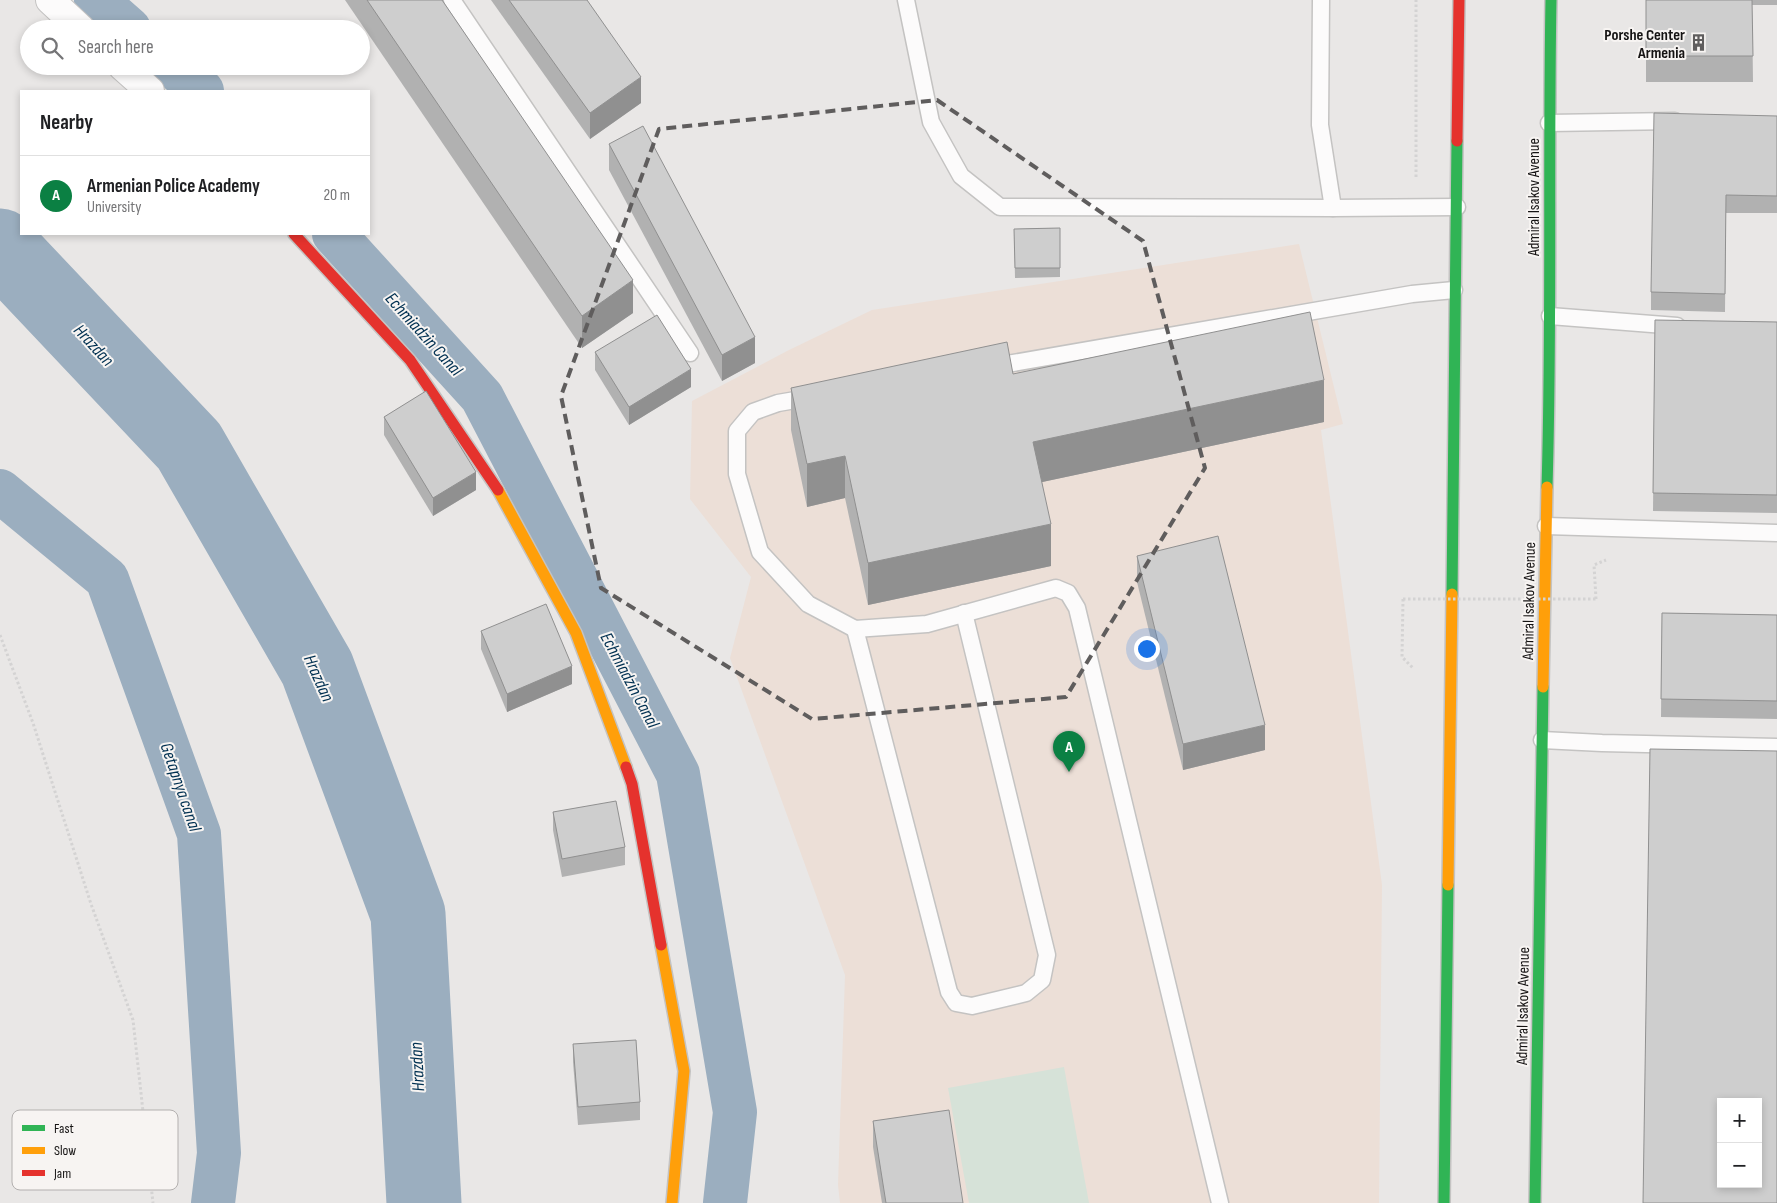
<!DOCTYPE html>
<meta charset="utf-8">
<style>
:root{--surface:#fff;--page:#f6f6f6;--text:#202124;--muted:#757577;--line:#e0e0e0;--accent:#0b8043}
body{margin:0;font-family:"Sofia Sans Condensed",sans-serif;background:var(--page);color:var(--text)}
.controls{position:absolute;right:15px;bottom:15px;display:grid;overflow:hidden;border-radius:0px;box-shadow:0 2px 8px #0003}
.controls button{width:45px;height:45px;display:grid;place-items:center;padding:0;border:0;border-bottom:1px solid var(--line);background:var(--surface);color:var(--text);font:25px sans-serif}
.you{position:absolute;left:1146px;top:648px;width:18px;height:18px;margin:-12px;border:4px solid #fff;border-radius:50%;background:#1a73e8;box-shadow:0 0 0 8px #1a73e833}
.badge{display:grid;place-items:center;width:32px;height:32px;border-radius:50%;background:var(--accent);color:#fff;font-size:16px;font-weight:700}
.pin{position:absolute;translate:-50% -41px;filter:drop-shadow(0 1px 2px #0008)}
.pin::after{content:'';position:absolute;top:26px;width:18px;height:15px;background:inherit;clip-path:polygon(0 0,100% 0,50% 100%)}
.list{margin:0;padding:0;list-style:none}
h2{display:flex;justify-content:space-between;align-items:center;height:65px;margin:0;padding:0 20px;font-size:21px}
h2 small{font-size:16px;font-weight:400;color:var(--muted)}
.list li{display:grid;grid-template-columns:32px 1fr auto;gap:15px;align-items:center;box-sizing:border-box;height:80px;padding:0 20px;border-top:1px solid var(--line)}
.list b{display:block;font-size:19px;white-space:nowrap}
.list p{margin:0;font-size:16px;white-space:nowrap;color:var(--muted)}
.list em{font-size:16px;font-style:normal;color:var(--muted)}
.icon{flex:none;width:28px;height:28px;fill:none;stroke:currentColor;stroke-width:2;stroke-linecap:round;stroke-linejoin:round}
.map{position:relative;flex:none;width:1777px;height:1203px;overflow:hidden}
.search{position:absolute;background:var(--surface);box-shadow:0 2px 8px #0003;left:20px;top:20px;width:350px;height:55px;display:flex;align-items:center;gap:12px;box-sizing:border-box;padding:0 18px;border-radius:28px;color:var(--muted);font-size:19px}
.panel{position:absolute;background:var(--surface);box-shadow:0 2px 8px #0003;left:20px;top:90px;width:350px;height:145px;border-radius:0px}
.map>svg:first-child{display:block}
.education{fill:#ecdfd7}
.green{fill:#d6e2d8}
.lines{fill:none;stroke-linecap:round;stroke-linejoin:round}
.canal{stroke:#9baebf;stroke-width:44}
.river{stroke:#9baebf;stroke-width:75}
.lane-casing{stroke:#c4c3c2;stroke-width:19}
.street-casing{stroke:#c4c3c2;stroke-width:30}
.fast-casing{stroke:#c4c3c2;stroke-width:14}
.slow-casing{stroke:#c4c3c2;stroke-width:14}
.jam-casing{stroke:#c4c3c2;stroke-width:14}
.path{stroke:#d4d3d3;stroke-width:3;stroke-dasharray:2.5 2.5;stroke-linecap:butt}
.lane{stroke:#fcfbfb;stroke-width:16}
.street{stroke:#fcfbfb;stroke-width:28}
.fast{stroke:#30b455;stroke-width:11}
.slow{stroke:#ff9f0a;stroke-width:11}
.jam{stroke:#e5322d;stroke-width:11}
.path-bridge{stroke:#d4d3d3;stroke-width:3;stroke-dasharray:2.5 2.5;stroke-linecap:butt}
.wall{fill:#b1b1b1}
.shaded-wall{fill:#909090}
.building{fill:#cecece;stroke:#909090;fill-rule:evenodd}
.marked{fill:none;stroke:#5f5d5d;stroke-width:4;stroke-dasharray:10 6;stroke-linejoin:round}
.labels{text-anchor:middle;stroke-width:4;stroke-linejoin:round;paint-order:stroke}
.poi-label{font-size:16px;font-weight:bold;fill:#151313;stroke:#f7f4f2;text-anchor:end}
.street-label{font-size:16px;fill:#151313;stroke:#f7f4f2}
.water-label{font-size:18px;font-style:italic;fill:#003051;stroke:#f7f4f2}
.key{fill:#f7f4f2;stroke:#b3b0af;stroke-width:1}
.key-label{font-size:14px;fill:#151313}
</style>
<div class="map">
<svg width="1777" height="1203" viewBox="0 0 1777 1203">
<rect width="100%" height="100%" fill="#e9e7e6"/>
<!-- education -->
<path class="education" d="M 1299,244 L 1343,424 L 1321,430 L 1382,885 L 1379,1203 L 840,1203 L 838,1185 L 845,975 L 730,658 L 751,577 L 690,499 L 692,401 L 789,350 L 872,310 Z"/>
<!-- green -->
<path class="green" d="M 1064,1067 L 1089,1203 L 969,1203 L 948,1088 Z"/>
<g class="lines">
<!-- canal -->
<g class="canal">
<path d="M 96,0 L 129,29"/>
<path d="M 173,66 L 202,91"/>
<path d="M 334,234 L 482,397 L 678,774 L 735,1112 L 725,1203"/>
<path d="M 0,491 L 107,579 L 199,834 L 219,1153 L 213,1203"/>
</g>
<!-- river -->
<path class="river" d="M 0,246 L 189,446 L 317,668 L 408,914 L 424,1203"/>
<defs>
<g id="lane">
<path d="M 452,0 L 690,353"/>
<path d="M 906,0 L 931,122 L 961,176 L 1000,207 L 1333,208"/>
<path d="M 1321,0 L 1320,125 L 1333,208 L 1457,207"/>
<path d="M 1549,123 L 1675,121"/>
<path d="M 1550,316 L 1677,326"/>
<path d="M 990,367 L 1412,294 L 1454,290"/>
<path d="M 813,397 L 778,403 L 753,412 L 737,431 L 737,474 L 760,552 L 808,604 L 855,629 L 927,624 L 1056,588 L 1068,593 L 1077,608 L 1220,1203"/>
<path d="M 1546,526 L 1777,533"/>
<path d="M 855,629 L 949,992 L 956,1003 L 972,1006 L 1026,993 L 1042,980 L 1047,955 L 964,613"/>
<path d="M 1542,740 L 1602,743 L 1777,747"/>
</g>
<g id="street">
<path d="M 50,0 L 81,29"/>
<path d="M 122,66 L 150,91"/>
</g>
<g id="fast">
<path d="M 1547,487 C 1552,324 1548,162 1551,0"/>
<path d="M 1452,594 L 1457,141"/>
<path d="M 1444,1203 L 1448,885"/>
<path d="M 1535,1203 L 1543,687"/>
</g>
<g id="slow">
<path d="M 498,490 L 576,633 L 626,767"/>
<path d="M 1543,687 L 1547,487"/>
<path d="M 1448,885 L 1452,594"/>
<path d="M 661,945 L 684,1071 L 672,1203"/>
</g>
<g id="jam">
<path d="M 1457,141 L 1459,0"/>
<path d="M 294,234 L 410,360 L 498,490"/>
<path d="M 626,767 L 632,784 L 661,945"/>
</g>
</defs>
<!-- lane casing -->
<use href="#lane" class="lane-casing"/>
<!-- street casing -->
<use href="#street" class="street-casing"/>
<!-- fast casing -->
<use href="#fast" class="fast-casing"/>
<!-- slow casing -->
<use href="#slow" class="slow-casing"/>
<!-- jam casing -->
<use href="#jam" class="jam-casing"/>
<!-- path -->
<g class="path">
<path d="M 1416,177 L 1416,0"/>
<path d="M 1403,599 L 1402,657 L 1413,668"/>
<path d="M 1596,599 L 1594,565 L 1606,560"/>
<path d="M 0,635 L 33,723 L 91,904 L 133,1020 L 153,1203"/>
</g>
<!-- lane -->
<use href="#lane" class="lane"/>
<!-- street -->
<use href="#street" class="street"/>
<!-- fast -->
<use href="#fast" class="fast"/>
<!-- slow -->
<use href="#slow" class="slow"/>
<!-- jam -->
<use href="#jam" class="jam"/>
<!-- path-bridge -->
<path class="path-bridge" d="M 1403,599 L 1596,599"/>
</g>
<!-- wall -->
<g class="wall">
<path d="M 345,0 L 442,0 L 633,313 L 582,348 Z"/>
<path d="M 491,0 L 587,0 L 641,103 L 590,139 Z"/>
<path d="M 1646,0 L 1777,0 L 1777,5 L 1752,5 L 1753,82 L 1646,82 Z"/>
<path d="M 1777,116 L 1777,213 L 1726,213 L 1725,312 L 1651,310 L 1651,292 Z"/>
<path d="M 609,144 L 755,363 L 722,381 L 609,170 Z"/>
<path d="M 1060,228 L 1060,277 L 1015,278 L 1014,229 Z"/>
<path d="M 1655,320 L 1777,322 L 1777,513 L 1653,511 Z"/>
<path d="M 595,352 L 691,387 L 629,425 L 595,370 Z"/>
<path d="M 1013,374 L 1324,422 L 1042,482 L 1051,566 L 868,605 L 845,498 L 807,507 L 791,430 L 791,388 Z"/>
<path d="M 384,417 L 476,490 L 433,516 L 384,435 Z"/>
<path d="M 1137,556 L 1265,750 L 1183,770 L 1137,582 Z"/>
<path d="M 1662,613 L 1777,615 L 1777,719 L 1661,717 Z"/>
<path d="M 481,631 L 572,684 L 507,712 L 481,649 Z"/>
<path d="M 553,812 L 625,847 L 625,865 L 562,877 L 553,830 Z"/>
<path d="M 573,1044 L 640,1102 L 640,1120 L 578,1125 L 573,1062 Z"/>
<path d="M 873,1121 L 963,1203 L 882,1203 L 873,1147 Z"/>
</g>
<!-- shaded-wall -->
<g class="shaded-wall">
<path d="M 641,77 L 641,103 L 590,139 L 590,113 Z"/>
<path d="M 633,280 L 633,313 L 582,348 L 582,316 Z"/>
<path d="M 755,337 L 755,363 L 722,381 L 722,355 Z"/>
<path d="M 691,369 L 691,387 L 629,425 L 629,407 Z"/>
<path d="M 1324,380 L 1324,422 L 1033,484 L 1033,442 Z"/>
<path d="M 845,456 L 845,498 L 807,507 L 807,464 Z"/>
<path d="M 476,472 L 476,490 L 433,516 L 433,498 Z"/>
<path d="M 1051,524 L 1051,566 L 868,605 L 868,563 Z"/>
<path d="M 572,666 L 572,684 L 507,712 L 507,694 Z"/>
<path d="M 1265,725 L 1265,750 L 1183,770 L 1183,744 Z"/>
</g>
<!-- building -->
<g class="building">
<path d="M 367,0 L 442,0 L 633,280 L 582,316 Z"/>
<path d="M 509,0 L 587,0 L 641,77 L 590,113 Z"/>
<path d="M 1646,0 L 1752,0 L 1753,56 L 1646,56 Z"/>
<path d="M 1654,113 L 1777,116 L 1777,196 L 1726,195 L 1725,294 L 1651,292 Z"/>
<path d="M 643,126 L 755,337 L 722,355 L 609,144 Z"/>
<path d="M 1060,228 L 1060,268 L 1015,268 L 1014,229 Z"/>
<path d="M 1310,312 L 1324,380 L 1033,442 L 1051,524 L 868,563 L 845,456 L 807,464 L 791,388 L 1007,342 L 1013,374 Z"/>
<path d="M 657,315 L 691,369 L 629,407 L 595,352 Z"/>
<path d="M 1655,320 L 1777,322 L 1777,495 L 1653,493 Z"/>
<path d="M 426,391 L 476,472 L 433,498 L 384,417 Z"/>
<path d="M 1218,536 L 1265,725 L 1183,744 L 1137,556 Z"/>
<path d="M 546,604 L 572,666 L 507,694 L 481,631 Z"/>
<path d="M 1662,613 L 1777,615 L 1777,701 L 1661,699 Z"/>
<path d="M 1650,749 L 1777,751 L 1777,1203 L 1643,1203 ZM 1721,1102 L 1758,1102 L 1758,1184 L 1721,1184 Z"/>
<path d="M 616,801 L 625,847 L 562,859 L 553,812 Z"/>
<path d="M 636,1040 L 640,1102 L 578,1107 L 573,1044 Z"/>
<path d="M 949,1110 L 963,1203 L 886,1203 L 873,1121 Z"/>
</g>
<!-- marked area -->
<path class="marked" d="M 937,100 L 1143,241 L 1205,468 L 1066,697 L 812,719 L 601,588 L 561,396 L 659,129 Z"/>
<!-- icons -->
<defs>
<symbol id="building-bare" viewBox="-9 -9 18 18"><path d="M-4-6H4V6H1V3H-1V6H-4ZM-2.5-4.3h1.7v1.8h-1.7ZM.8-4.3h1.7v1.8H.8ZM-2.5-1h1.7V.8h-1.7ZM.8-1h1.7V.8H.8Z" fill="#5f5d5d" stroke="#f7f4f2" stroke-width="2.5" paint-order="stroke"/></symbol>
</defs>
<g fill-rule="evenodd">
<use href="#building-bare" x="1686" y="30" width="25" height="25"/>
</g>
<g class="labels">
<!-- poi labels -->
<g class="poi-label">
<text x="1685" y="40">Porshe Center<tspan x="1685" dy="18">Armenia</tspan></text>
</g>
<!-- street labels -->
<g class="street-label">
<text transform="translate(1533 197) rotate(-90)" y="6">Admiral Isakov Avenue</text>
<text transform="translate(1528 601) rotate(-89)" y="6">Admiral Isakov Avenue</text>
<text transform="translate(1522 1006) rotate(-89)" y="6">Admiral Isakov Avenue</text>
</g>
<!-- water labels -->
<g class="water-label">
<text transform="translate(424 334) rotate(48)" y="6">Echmiadzin Canal</text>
<text transform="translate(94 345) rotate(47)" y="6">Hrazdan</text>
<text transform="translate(319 678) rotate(66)" y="6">Hrazdan</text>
<text transform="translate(630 680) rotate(62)" y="6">Echmiadzin Canal</text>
<text transform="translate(181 787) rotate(71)" y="6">Getapnya canal</text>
<text transform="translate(417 1067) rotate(-93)" y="6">Hrazdan</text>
</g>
</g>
<!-- legend -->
<rect x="12" y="1110" width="166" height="80" rx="8" class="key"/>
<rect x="22" y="1125" width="23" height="6" fill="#30b455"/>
<rect x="22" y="1147" width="23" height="7" fill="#ff9f0a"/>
<rect x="22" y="1170" width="23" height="6" fill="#e5322d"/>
<g class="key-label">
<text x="54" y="1133">Fast</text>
<text x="54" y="1155">Slow</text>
<text x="54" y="1178">Jam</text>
</g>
</svg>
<div class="controls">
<button>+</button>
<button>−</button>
</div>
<div class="you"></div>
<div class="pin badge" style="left:1069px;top:772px">A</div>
<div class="search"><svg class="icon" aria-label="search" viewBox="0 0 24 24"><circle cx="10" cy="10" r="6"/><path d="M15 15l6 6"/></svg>Search here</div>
<section class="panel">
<h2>Nearby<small></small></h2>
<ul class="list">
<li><span class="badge">A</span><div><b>Armenian Police Academy</b><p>University</p></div><em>20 m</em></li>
</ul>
</section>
</div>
